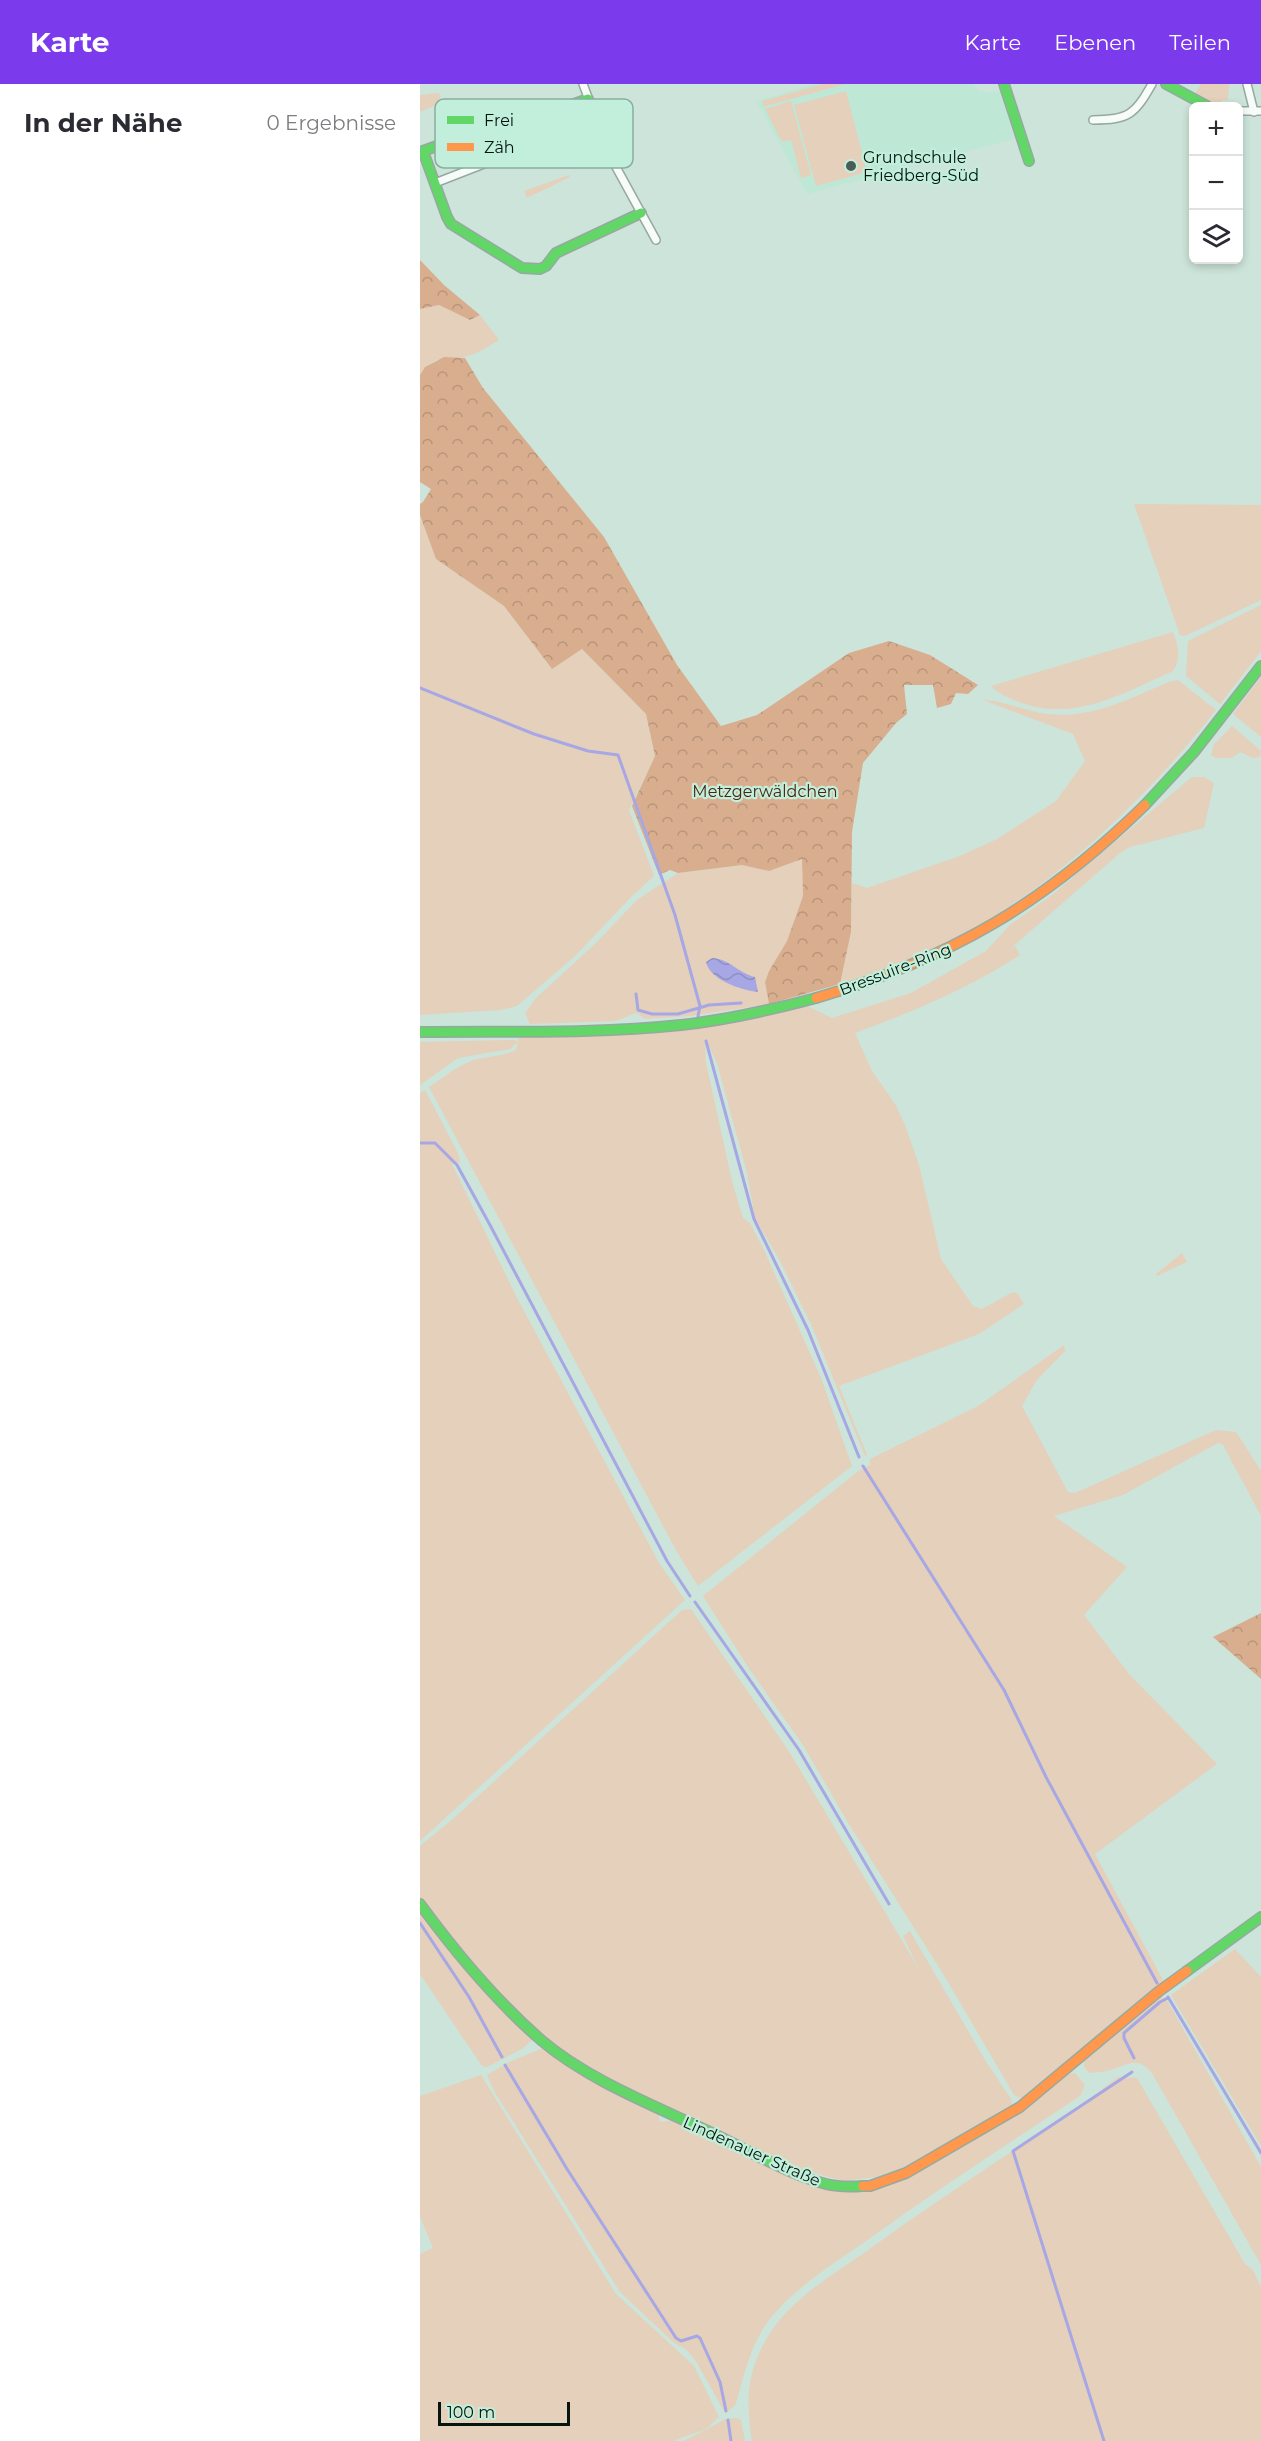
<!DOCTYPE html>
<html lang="de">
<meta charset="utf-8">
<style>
:root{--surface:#fff;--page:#f7f7f7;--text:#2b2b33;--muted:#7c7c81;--line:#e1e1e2;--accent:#7c3aed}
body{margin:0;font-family:Montserrat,sans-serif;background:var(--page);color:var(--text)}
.controls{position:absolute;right:18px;top:18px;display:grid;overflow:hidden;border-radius:9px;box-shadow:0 3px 9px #0003}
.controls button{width:54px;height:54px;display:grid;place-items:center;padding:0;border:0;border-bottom:2px solid var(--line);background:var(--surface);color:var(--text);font:30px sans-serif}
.scale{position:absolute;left:18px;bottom:15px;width:132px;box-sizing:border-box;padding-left:6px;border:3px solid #04150e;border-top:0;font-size:16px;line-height:21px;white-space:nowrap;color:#04150e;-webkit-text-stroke:4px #c2efdb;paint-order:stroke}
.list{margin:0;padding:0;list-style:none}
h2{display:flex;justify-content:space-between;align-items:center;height:78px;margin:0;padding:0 24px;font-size:26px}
h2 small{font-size:20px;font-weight:400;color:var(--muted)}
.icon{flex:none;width:33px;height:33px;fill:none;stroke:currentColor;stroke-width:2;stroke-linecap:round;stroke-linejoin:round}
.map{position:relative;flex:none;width:841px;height:2357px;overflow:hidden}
header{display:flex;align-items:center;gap:36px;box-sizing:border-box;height:84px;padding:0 30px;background:var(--accent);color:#fff}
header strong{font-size:28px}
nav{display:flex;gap:33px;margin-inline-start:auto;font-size:21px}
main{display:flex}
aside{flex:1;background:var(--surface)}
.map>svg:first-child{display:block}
.built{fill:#bfe7d6}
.green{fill:#e5d0bb}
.forest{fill:url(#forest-crowns)}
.water{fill:url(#water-waves)}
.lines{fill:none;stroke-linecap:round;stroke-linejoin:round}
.stream{stroke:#a6a7e4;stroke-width:3}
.street-casing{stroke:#96a9a1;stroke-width:10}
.fast-casing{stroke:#96a9a1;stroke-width:12}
.slow-casing{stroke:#96a9a1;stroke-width:12}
.street{stroke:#f7fbf9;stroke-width:7}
.fast{stroke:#63d668;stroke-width:9}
.slow{stroke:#ff974d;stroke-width:9}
.poi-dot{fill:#4a5d55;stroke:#c2efdb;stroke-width:2}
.labels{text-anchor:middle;stroke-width:4.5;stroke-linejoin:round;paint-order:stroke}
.poi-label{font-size:16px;fill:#04150e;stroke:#c2efdb;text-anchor:start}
.park-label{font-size:16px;fill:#4a2410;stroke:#c2efdb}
.street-label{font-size:16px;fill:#04150e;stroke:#c2efdb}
.key{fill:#c2efdb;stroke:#89ae9e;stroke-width:1.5}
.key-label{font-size:16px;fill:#04150e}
</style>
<header>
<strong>Karte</strong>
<nav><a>Karte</a><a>Ebenen</a><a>Teilen</a></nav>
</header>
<main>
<aside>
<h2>In der Nähe<small>0 Ergebnisse</small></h2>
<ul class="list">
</ul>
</aside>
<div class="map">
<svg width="841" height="2357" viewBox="0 0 841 2357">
<defs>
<pattern id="forest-crowns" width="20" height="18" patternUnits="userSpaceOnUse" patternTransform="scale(1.5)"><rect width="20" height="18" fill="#d8ae8f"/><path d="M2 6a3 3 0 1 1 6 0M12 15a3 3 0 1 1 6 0" fill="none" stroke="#b8957a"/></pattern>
<pattern id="water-waves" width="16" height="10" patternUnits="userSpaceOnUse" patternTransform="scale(1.5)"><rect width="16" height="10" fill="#a6a7e4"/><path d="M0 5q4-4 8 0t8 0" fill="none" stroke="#8d8fc2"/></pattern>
</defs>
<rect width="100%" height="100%" fill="#cce4da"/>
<!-- built -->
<path class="built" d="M 395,0 L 553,0 L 559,7 L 568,9 L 580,7 L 594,55 L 387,110 L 336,17 Z"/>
<!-- green -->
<g class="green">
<path d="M 403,0 L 425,0 L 343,23 L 342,17 Z"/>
<path d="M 781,0 L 809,0 L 808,16 L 802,16 L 802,22 L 774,12 Z"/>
<path d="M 426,7 L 447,88 L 396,102 L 374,21 Z"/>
<path d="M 19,9 L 22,19 L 0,28 L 0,11 Z"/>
<path d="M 371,17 L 391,91 L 381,94 L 371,56 L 362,58 L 345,25 Z"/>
<path d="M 149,91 L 150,93 L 107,114 L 104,107 Z"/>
<path d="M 19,221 L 50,236 L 60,231 L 79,256 C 69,262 59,269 48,272 C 28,279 17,266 0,291 L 0,225 Z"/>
<path d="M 714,420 L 841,421 L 841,516 L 765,552 L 760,551 Z"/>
<path d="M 0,431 L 16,475 L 84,522 L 131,584 L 162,565 L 226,630 L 235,672 L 209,726 L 234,792 L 212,812 L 155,872 L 97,922 L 81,926 L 0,931 Z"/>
<path d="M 841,521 L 841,567 L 800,620 L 766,592 L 768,557 Z"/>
<path d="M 753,548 C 758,562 762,573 753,587 C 703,609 655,639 599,618 C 587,613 579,610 571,602 Z"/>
<path d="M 841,593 L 841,653 L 813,630 Z"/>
<path d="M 758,596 L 796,626 C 699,748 575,859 420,900 L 431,848 L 432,799 L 447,804 L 540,772 L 577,755 L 636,717 L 665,677 L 653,650 L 563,616 C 582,617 598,624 616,628 C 664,639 706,616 749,598 Z"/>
<path d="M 812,642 L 841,667 L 840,673 L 833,674 L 820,668 L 812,674 L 796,674 L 791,671 L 794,660 Z"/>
<path d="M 772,693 L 784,693 L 794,699 L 784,744 L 710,763 L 700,769 L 591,864 L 595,862 L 600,871 C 548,905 492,928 435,949 L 452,987 L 475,1020 L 485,1041 L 499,1081 L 521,1175 L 553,1222 L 562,1225 L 593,1208 L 598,1210 L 604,1220 L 559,1250 L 419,1302 L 447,1371 L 445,1372 L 391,1240 L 359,1175 L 335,1134 L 327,1089 L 297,979 L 285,954 L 286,979 L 312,1097 L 323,1134 L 330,1139 L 345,1168 L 401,1294 L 432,1382 L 278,1502 L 257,1468 L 9,1003 C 24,993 37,982 54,976 C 68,972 82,973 96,966 L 100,948 L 265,943 L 381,919 L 412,934 L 491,909 L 566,867 L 590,841 L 633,810 Z"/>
<path d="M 382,774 L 383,812 L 367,857 L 349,887 L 345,898 L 349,920 L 270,932 L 225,935 L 216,929 L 196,937 L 110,940 L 105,929 L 116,914 L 176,859 L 217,816 L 258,789 L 322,781 L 349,787 Z"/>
<path d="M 95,956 L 98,958 L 90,965 L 38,974 L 0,1001 L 0,958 Z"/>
<path d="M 5,1006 L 38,1069 L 40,1079 L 32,1080 L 96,1212 L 239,1479 L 265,1516 L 0,1757 L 0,1009 Z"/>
<path d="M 762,1169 L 767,1178 L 737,1192 L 736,1190 Z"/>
<path d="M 644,1261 L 645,1267 L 616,1297 L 602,1322 L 648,1408 L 655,1409 L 796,1346 L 816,1348 L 841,1387 L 841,1432 L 803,1361 L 798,1359 L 703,1411 L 634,1432 L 707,1483 L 664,1531 L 709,1590 L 797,1680 L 675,1770 L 744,1898 L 602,2015 L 594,2011 L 525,1893 L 430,1742 L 383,1661 L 330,1586 L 283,1512 L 437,1388 L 450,1381 L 450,1375 L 558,1322 Z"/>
<path d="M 271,1525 L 370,1669 L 499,1885 L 483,1852 L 490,1847 L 565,1976 L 591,2015 L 592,2022 L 585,2028 L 524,2064 L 480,2085 L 456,2093 L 423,2097 L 376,2084 L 244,2022 L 178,1988 L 126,1956 L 95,1929 L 37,1865 L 0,1813 L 0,1762 L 34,1734 L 262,1526 Z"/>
<path d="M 0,1827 L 113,1955 L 102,1965 L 67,1983 L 62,1982 L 0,1890 Z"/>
<path d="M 815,1865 L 841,1893 L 841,2062 L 751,1911 Z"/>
<path d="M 741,1912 L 748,1918 L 841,2083 L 841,2181 L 732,1989 C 717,1971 708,1981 690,1986 C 684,1988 677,1988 670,1989 L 664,1983 L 664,1976 Z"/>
<path d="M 123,1964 L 153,1983 L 239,2031 L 239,2037 L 244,2038 L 251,2036 L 370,2091 L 405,2104 L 488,2092 L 532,2069 L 603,2026 L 648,1990 L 655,1989 L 665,2001 L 660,2012 C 589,2059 518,2105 449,2155 C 416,2178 380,2200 353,2231 C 330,2258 325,2290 315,2322 L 305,2329 L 277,2279 L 267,2266 L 253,2258 L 200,2208 L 74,2007 L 67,1991 L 89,1978 Z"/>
<path d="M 61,1991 L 196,2210 L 274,2282 L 299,2333 L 286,2345 L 253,2357 L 0,2357 L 0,2170 L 13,2164 L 0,2133 L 0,2012 Z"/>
<path d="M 698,1993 L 717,1994 L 825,2180 L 833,2186 L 841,2203 L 841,2357 L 332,2357 C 326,2318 326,2291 346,2256 C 367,2218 409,2193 444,2169 C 517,2116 592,2068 667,2017 Z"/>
<path d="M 316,2334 L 321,2336 L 325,2357 L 264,2357 L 306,2335 Z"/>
</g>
<!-- forest -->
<g class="forest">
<path d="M 0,176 L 24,201 L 60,231 L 50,236 L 19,221 L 0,225 Z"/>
<path d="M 24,273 L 45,274 L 63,304 L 184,453 L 257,581 L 301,642 L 337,631 L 429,569 L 469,557 L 510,571 L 558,601 L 548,610 L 536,609 L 531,620 L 517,624 L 513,601 L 484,601 L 487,630 L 476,639 L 443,679 L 432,748 L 431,848 L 420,900 L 349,920 L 345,898 L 349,887 L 367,857 L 383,812 L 382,775 L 349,787 L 322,781 L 258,789 L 250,786 L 239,791 L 212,722 L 235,672 L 226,630 L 162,565 L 132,585 L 84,522 L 16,475 L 0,431 L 0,420 L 3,418 L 11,405 L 0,398 L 0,291 L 5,283 Z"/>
<path d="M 841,1529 L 841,1595 L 793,1553 Z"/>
</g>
<!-- water -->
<path class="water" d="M 292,874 C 310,875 318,889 335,893 L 338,908 C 321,906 290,896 286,878 Z"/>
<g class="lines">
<!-- stream -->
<g class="stream">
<path d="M 0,604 L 114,650 L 168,667 L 198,671 L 255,831 L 280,922 L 278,932"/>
<path d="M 216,910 L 218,926 L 232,930 L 258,930 L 289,921 L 321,919"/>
<path d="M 286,957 L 334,1135 L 388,1246 L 439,1373"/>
<path d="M 0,1059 L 15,1059 L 37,1081 L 70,1141 L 247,1477 L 270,1512"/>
<path d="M 443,1382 L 584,1606 L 626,1693 L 737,1899"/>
<path d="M 275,1518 L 379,1666 L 469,1820"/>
<path d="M 0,1839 L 49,1913 L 82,1973"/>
<path d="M 748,1913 L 841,2069"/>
<path d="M 714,1974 L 704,1954 L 704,1949 L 740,1918 L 748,1914"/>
<path d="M 85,1981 L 147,2085 L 256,2254 L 261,2257 L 277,2252 L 280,2254 L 300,2298 L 306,2327"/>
<path d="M 308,2336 L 311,2357"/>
<path d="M 684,2357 L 593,2067 L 712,1988"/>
</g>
<defs>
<g id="street">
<path d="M 163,0 L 190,72 L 236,156"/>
<path d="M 827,0 L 834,28"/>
<path d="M 818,27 L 841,27"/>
<path d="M 673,36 C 709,36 715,30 732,0"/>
<path d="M 15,99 L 87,71"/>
</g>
<g id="fast">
<path d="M 584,0 L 609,77"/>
<path d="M 746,0 L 787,22"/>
<path d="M 168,15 L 88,44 L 72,42 L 3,67 L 27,133 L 31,140 L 102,184 L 120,185 L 126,182 L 136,169 L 221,129"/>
<path d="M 725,721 L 774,668 L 841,582"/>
<path d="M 0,948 C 87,947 175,950 261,941 C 307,936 351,926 396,914"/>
<path d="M 0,1820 C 36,1869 75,1916 121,1956 C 169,1997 238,2023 294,2050 C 327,2066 371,2091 406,2100 C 418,2103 431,2103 443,2102"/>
<path d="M 767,1887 L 841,1833"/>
</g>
<g id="slow">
<path d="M 396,914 C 530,875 625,819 725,721"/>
<path d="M 443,2102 L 450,2102 L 486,2089 L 600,2023 L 738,1908 L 767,1887"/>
</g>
</defs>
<!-- street casing -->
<use href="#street" class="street-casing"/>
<!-- fast casing -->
<use href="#fast" class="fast-casing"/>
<!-- slow casing -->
<use href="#slow" class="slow-casing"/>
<!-- street -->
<use href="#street" class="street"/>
<!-- fast -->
<use href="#fast" class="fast"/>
<!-- slow -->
<use href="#slow" class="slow"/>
</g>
<!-- markers -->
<circle class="poi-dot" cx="431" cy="82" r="6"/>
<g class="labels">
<!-- poi labels -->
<g class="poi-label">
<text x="443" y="79">Grundschule<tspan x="443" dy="18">Friedberg-Süd</tspan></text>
</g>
<!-- park labels -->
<g class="park-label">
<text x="345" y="713">Metzgerwäldchen</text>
</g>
<!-- street labels -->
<g class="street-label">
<text transform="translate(475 885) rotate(-21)" y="6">Bressuire-Ring</text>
<text transform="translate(332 2067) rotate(24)" y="6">Lindenauer Straße</text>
</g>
</g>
<!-- legend -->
<rect x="15" y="15" width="198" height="69" rx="9" class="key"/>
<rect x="27" y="32" width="27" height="8" fill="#63d668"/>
<rect x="27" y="59" width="27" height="8" fill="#ff974d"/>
<g class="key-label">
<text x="64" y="42">Frei</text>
<text x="64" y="69">Zäh</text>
</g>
</svg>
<div class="controls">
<button>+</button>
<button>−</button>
<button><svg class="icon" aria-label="layers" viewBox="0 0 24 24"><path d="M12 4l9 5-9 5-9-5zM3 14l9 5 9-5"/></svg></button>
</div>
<div class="scale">100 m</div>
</div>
</main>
